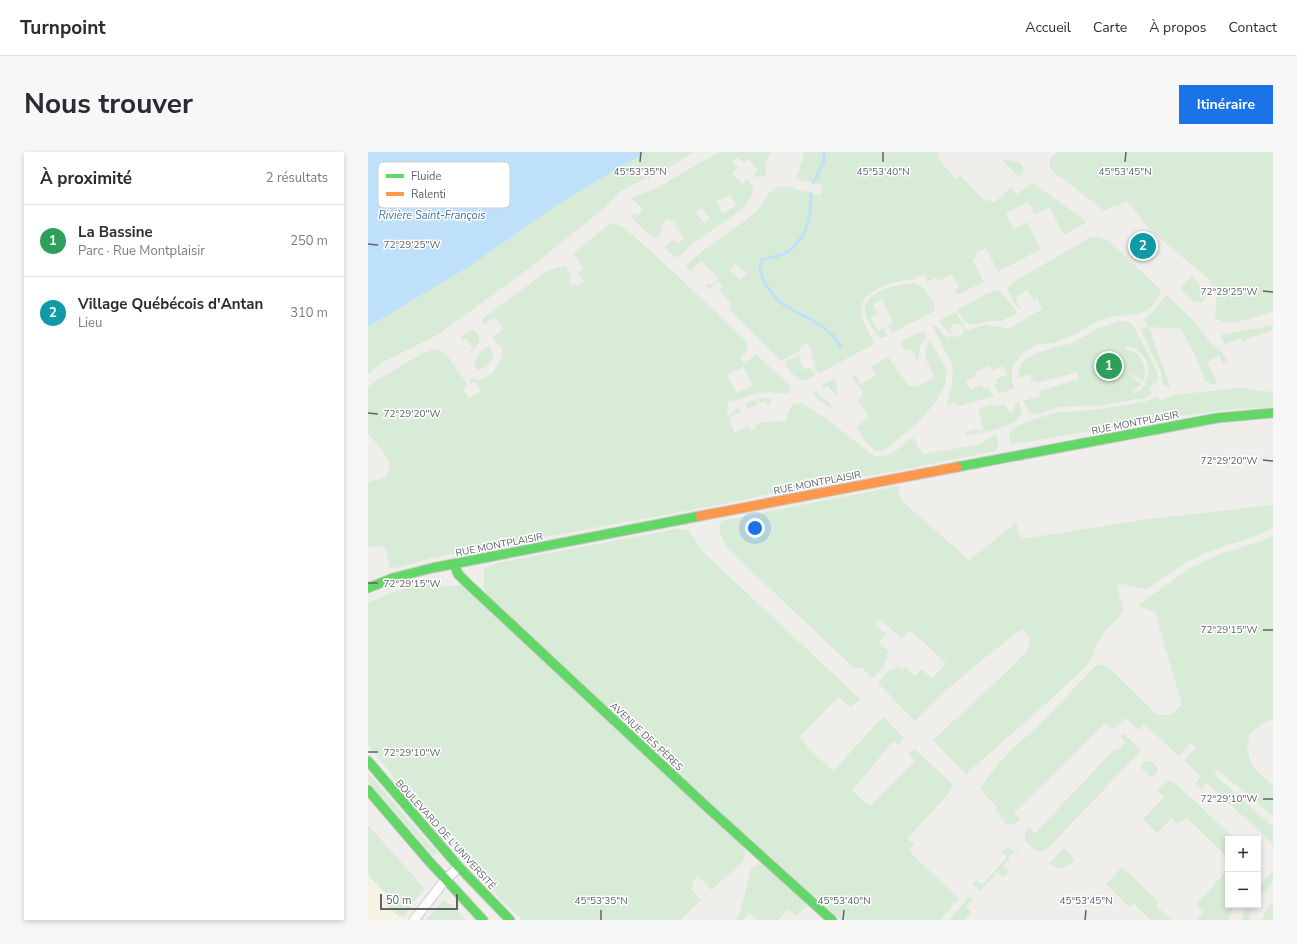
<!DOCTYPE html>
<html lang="fr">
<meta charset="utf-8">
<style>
:root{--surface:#fff;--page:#f7f7f7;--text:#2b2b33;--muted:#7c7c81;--line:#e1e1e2;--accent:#1a73e8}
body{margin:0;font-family:"Nunito Sans",sans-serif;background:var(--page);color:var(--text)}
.controls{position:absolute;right:12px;bottom:12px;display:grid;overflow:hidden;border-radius:0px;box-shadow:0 2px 6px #0003}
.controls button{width:36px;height:36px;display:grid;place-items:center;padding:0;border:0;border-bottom:1px solid var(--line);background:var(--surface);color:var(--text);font:20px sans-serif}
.scale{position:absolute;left:12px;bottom:10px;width:78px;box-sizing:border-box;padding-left:4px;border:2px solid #5f6368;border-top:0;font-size:11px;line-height:14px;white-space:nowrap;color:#5f6368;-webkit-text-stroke:3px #fff;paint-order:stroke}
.you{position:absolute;left:387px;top:376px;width:14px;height:14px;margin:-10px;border:3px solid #fff;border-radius:50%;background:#1a73e8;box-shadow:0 0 0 6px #1a73e833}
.badge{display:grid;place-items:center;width:26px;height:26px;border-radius:50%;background:var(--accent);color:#fff;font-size:13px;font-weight:700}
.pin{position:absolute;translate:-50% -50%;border:2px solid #fff;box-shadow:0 1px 4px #0006}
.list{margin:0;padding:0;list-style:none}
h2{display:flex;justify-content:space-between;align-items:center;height:52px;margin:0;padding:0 16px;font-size:17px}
h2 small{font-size:13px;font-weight:400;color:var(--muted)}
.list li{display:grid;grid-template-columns:26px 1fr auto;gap:12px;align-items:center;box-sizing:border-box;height:72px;padding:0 16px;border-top:1px solid var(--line)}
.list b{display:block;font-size:15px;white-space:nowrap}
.list p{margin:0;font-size:13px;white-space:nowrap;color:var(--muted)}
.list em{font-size:13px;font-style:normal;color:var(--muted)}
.map{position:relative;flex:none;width:905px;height:768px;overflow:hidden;border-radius:0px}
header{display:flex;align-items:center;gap:24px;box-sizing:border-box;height:56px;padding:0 20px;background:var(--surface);border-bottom:1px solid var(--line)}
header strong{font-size:19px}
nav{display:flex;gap:22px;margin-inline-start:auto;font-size:14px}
.intro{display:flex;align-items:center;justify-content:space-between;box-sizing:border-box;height:96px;padding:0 24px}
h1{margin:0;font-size:28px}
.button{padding:10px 18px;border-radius:0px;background:var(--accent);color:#fff;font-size:14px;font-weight:700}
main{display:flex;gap:24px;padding:0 24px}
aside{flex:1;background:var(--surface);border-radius:0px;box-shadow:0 2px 6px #0003}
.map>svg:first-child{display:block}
.commercial{fill:#f7f3e4}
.green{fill:#d8ebd6;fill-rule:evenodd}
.water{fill:#bfe0f9}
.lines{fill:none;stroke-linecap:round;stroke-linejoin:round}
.stream{stroke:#bfe0f9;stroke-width:3}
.street-casing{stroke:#cbcccc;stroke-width:11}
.fast-casing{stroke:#cacacb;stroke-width:11}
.slow-casing{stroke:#cacacb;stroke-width:11}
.street{stroke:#fdfcfc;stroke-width:9}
.fast{stroke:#63d668;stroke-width:9}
.slow{stroke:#ff974d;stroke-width:9}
.ticks{fill:none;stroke:#5f6368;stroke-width:1.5}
.labels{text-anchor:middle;stroke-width:3;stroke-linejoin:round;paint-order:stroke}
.street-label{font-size:10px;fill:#5f6368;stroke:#fff}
.water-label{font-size:11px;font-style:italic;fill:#4174aa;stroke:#fff}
.key{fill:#fff;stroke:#cfd0d2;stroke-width:1}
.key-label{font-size:11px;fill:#5f6368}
.ticks-label{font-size:10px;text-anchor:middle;fill:#5f6368;stroke:#fff;stroke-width:3;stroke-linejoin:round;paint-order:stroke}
</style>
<header>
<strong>Turnpoint</strong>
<nav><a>Accueil</a><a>Carte</a><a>À propos</a><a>Contact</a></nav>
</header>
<div class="intro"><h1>Nous trouver</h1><a class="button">Itinéraire</a></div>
<main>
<aside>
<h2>À proximité<small>2 résultats</small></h2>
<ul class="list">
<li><span class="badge" style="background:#2e9e5b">1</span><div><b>La Bassine</b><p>Parc · Rue Montplaisir</p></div><em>250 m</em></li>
<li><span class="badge" style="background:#0f9aa8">2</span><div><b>Village Québécois d'Antan</b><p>Lieu</p></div><em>310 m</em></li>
</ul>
</aside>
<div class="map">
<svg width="905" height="768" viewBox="0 0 905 768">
<rect width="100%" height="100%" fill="#efeeea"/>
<!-- commercial -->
<path class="commercial" d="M 0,723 L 21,745 L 15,751 L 34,765 L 36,764 L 33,768 L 0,768 Z"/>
<!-- green -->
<g class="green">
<path d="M 279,0 L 326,0 L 295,19 L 254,38 L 234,58 L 160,117 L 71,182 L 15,210 L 0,222 L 0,175 L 102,114 L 186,55 L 227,30 Z"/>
<path d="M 352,0 L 403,0 L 397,13 L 398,24 L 388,25 L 386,23 L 390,19 L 381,7 L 375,11 L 370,5 L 364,9 L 370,16 L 364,21 L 374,32 L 380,27 L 385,35 L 383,45 L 375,56 L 324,92 L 309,106 L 296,96 L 305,87 L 310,92 L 316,86 L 312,82 L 314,80 L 312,78 L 310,80 L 308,78 L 310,76 L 307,73 L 309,70 L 307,68 L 304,70 L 300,67 L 293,75 L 296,78 L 286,87 L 263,65 L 266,61 L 269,64 L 275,57 L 263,46 L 290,36 L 328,13 ZM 362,43 L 368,54 L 354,61 L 349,49 ZM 333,56 L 342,66 L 336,71 L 327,61 Z"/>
<path d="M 434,0 L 569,0 L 570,6 L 587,27 L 593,24 L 618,50 L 622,47 L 626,51 L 643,35 L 649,42 L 665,31 L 719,70 L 696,83 L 681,55 L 667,63 L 660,49 L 638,62 L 646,77 L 659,70 L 673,97 L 630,120 L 618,96 L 608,101 L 609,105 L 605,108 L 616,130 L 589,143 L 586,138 L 591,136 L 584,122 L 570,129 L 567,126 L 559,130 L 557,123 L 549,124 L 548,127 C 530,128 491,136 493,161 C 494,170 502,181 506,189 L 506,192 L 450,222 L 445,213 L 448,212 L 443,202 L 445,200 L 440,191 L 432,195 L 433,198 L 415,208 L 412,208 L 361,157 L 361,153 L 363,151 L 351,138 L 355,134 L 351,130 L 341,137 L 338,134 L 342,131 L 344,133 L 351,126 L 333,109 L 323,119 L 317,115 C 338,93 363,81 385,62 C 394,55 397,42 408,36 C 413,34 420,35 426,36 L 426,37 L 453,43 L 455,33 L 428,27 L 436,3 ZM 367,112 L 379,121 L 373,128 L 362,119 Z"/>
<path d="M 690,0 L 905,0 L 905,159 C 892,163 871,172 858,171 C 854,170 850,167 846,165 L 849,153 L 847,140 L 842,128 L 782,78 L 766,57 L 758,49 L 748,55 L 746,53 L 736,59 L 698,29 L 686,21 L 682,15 L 682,6 Z"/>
<path d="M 634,8 L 647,9 L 654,12 C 656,18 656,22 652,26 Z"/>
<path d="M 245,71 C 262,78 275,93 289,105 C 319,132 347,160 376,187 L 379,191 L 380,197 L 373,206 L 375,211 L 389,203 L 422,234 L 423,237 L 421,241 C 411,242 401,239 391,241 C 380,243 371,249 360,249 L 359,265 L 370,255 L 373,260 L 363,264 L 364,266 L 361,268 L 367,280 L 381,275 L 383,279 L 388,276 L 387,273 L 395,270 L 418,269 L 421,258 L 426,251 L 430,253 L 434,251 L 458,267 L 505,303 C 521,309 529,297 541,287 L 545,286 L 548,289 L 550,296 L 556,302 L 609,293 L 626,283 L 630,286 L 630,294 L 627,299 L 528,319 L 419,338 L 350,353 L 111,397 L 69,405 L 22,417 L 17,394 L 0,395 L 0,330 L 17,325 C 20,321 23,316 21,311 C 20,304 5,287 0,282 L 0,235 L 3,232 L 55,201 L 68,197 L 78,202 L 100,233 L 95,237 L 101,246 L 113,239 L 107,229 L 102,232 L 102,226 L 112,228 L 125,221 L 133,206 L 135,197 L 124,185 L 135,177 L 127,165 L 115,173 L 114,167 L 181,118 L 197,114 L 203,122 L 201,124 L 203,128 L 201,129 L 203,133 L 206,132 L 208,134 L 216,129 L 210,120 L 215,116 L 205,101 L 238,75 ZM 375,215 L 384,233 L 368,241 L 359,223 Z"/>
<path d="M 730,84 L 741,89 L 793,138 L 789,148 L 781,157 L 771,162 L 749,164 L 733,168 L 699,186 L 685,191 L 671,192 L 656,200 L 645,214 L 643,222 L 646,236 L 631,242 L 626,233 L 630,231 L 628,227 L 639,223 L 635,214 L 624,219 L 621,214 L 607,220 L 608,224 L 598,229 L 602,238 L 614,233 L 616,237 L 621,235 L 625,244 L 589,255 L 587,250 L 579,254 L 584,231 L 585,215 L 572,189 L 565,174 L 568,174 L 579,186 L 584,183 L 571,170 L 572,168 L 586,161 L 589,162 L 599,179 L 618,172 L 640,177 L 674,157 L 669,147 L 666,149 L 659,138 L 647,146 L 653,158 L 649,155 L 639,138 L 642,132 L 721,86 ZM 586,171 L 588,173 L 592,171 L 597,180 L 586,186 L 581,177 L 584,175 L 583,173 Z"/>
<path d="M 824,124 L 835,136 L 838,144 L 835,150 L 827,151 L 813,138 L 815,133 Z"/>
<path d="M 544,131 C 547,131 550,132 553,134 C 558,139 568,152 567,159 L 524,181 L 520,174 L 525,171 L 514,147 L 505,152 L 510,162 L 503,165 L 510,179 L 516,176 L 520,184 L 513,186 C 507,182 504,175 500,169 C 486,142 525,133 544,131 Z"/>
<path d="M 630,138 L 633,140 L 650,161 L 633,169 L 622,169 L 604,173 L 599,171 L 596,168 L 589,158 L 620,141 Z"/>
<path d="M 799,143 L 825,168 L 835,180 L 842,191 L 853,199 L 859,209 L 855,211 L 851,203 L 839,210 L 850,233 L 844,232 L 837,229 L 826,201 L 813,177 L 781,175 L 802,235 L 800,235 L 794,232 L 794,224 L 792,218 L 772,177 L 780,175 L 776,166 L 785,160 Z"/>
<path d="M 751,169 L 761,170 L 765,173 L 787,215 C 790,221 790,225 788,231 L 785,231 L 781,238 L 784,240 L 782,243 L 777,246 L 736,253 L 691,255 L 670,262 L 665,262 L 661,259 L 655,249 L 672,244 L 671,239 L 711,227 L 709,220 L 668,231 L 667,228 L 664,229 L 662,222 L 649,226 L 651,217 L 655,209 L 663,204 L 674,199 L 702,192 L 731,176 ZM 758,194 C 784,197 789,233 765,242 L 764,239 L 769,236 L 773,232 L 763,224 L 765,222 L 775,229 C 781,214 772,200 757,197 Z"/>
<path d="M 905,173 L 905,178 L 877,188 L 877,190 L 873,187 L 856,192 L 853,183 Z"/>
<path d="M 101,178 C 117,177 113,199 98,201 L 105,196 L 98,186 L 93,190 L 93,185 Z"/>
<path d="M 552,180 L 556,180 L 559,183 L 552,193 L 550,210 L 543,197 L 539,199 L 538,197 L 536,198 L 533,190 Z"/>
<path d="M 562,188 L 579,218 L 577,233 L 567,251 L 549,271 L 515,299 L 507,299 L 497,288 L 489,276 L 501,264 L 489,249 L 492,246 L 495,240 L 485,227 L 485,224 L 488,223 L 493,232 L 508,223 L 503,214 L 520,205 L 540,233 L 548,235 L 567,225 C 559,209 553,205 562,188 Z"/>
<path d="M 121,195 C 131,206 121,213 111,218 L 107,216 C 105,207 111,197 121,195 Z"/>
<path d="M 432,203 L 433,206 L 431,207 L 436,218 L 442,215 L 447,223 C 444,225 439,229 436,229 C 431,229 417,216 418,211 C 419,208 429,205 432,203 Z"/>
<path d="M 462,228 L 466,228 L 468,230 L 470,244 L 459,234 L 456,237 L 454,235 L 456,232 Z"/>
<path d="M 871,236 L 905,240 L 905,255 L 865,257 L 812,264 L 646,292 L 643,291 L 641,282 L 644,277 L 658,270 L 687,261 L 724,258 L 765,252 L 779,249 L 788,245 L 792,248 L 805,243 Z"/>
<path d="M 447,238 L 462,252 L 464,257 L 449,247 L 446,242 Z"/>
<path d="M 398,246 L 402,247 L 404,251 L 399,253 L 397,249 L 392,251 L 390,248 L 388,249 L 390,252 L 379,257 L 377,252 L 389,247 Z"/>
<path d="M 652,250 C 652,255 655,261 652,265 C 644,276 611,281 598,283 L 597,280 L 609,277 L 611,280 L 616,278 L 610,257 L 627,252 L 629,254 L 636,252 L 636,254 L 638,254 L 639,258 L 641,260 L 645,259 L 647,256 L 646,251 Z"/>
<path d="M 530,334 L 533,348 L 601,408 L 648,371 L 653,387 L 781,367 L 905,353 L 905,376 L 874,389 L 859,393 L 837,401 L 817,411 L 778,437 L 748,431 L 756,460 L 738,478 L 726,497 L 724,505 L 718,514 L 681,549 L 598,622 L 565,588 L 646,513 L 660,498 L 662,485 L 654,477 L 615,507 L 581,536 L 547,569 L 510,531 L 521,518 L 523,519 L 525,516 L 527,518 L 531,514 L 534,518 L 537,515 L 547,524 L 554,517 L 564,527 L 578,511 L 542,478 L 534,487 L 512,467 L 507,472 L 518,482 L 511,490 L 521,500 L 519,503 L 520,504 L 517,508 L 518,509 L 516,512 L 517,514 L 505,526 L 494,516 L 486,516 L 361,398 C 356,389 347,378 354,369 Z"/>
<path d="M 309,377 L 320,378 L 336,401 L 492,547 L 483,555 L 470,545 L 432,584 L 441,597 L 465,619 L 515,565 L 536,586 L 530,593 L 525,589 L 484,639 L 502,654 L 547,609 L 540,602 L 547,597 L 585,633 L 580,642 L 539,687 L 546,692 L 541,699 L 591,747 L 572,768 L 473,768 L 349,657 L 120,444 L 116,435 L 116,416 L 130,411 Z"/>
<path d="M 905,384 L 905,567 L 893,572 L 882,582 L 879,596 L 884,614 L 902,631 L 905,632 L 905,664 L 850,618 L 846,622 L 905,675 L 905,692 L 839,631 L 833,637 L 827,632 L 833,624 L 816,609 L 828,595 L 822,591 L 811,604 L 776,572 L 770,578 L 758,566 L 745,577 L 737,571 L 646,661 L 652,667 L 647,672 L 638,672 L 635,669 L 636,668 L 627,659 L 629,655 L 612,637 L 630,612 L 645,596 L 668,576 L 698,545 L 728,513 L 733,513 L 742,517 L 789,563 L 803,563 L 814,553 L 787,460 L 769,454 L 822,416 L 853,402 L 893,389 Z"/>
<path d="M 59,432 L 65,435 L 93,433 L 374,693 C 377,700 377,704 374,711 L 343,738 L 330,724 L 324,730 L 326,733 L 322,736 L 333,748 L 313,768 L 154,768 L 128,742 L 41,644 L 0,593 L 0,451 C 19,442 39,434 59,432 Z"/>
<path d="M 756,582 L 773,598 L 764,608 L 677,699 C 668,702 663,694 657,688 C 656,682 657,680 661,675 L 667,681 L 747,597 L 749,599 L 757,590 L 752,584 Z"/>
<path d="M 782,609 C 792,615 792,618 784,626 L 772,615 L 776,610 Z"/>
<path d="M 0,621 L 69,701 L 65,704 L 0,629 Z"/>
<path d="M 801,628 L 805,629 L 867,687 L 860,687 L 860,706 L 818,665 L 816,668 L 808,672 L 804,666 L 789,681 L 775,667 L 796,645 L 789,638 L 797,630 Z"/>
<path d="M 0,673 L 56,736 L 36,764 L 31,764 L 15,751 L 21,745 L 0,723 Z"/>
<path d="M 640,696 C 645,697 651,701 650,707 L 649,704 L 645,701 L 641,704 L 641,707 L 635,714 L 641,720 L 635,725 L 629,720 L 612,739 L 605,732 L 608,728 L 614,733 L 639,705 L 634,700 Z"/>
<path d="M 696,696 L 707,707 C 699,716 693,719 681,712 Z"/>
<path d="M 390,712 L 395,713 L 440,752 L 428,764 L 421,757 L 410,768 L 389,768 L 381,761 L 374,768 L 367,768 L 372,761 L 383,717 Z"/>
<path d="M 754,715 L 790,750 L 788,754 L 804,768 L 783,768 L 766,752 L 761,755 L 738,732 Z"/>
<path d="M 860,717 L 860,753 L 866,753 L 861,768 L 829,768 L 836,760 L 828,753 Z"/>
<path d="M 905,719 L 905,730 L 890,747 L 890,734 Z"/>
<path d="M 602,744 L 605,748 L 598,755 L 603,760 L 597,768 L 581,768 Z"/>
<path d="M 76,748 L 90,759 L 98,768 L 58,768 Z"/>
<path d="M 905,750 L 905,768 L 894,768 L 898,758 Z"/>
<path d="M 878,753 L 886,753 L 881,768 L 874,768 Z"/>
</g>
<!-- water -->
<path class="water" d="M 0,0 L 279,0 L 227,30 L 186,55 L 102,114 L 0,175 Z"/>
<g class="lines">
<!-- stream -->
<g class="stream">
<path d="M 445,31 L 456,9 L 456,0"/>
<path d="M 443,41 C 443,63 440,84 422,98 C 415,104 404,105 395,107 C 391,112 392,121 395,127 C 410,157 427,157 452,173 C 462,179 467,186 473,195"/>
</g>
<defs>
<path id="street" d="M 46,768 L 77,728 L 91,715"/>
<g id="fast">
<path d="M 589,315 L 849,266 L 905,261"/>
<path d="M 86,412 L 90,422 L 99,431 L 339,655 L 464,768"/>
<path d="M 0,436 L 25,426 L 64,416 L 332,364"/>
<path d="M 0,609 L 91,715 L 142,768"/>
<path d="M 0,638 L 60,708 L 115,768"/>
</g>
<path id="slow" d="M 332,364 L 589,315"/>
</defs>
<!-- street casing -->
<use href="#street" class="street-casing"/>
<!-- fast casing -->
<use href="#fast" class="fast-casing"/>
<!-- slow casing -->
<use href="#slow" class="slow-casing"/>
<!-- street -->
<use href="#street" class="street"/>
<!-- fast -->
<use href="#fast" class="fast"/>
<!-- slow -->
<use href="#slow" class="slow"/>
</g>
<!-- ticks -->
<path class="ticks" d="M 272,10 L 273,0M 515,10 L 515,0M 757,10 L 758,0M 0,92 L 10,93M 895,139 L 905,140M 0,261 L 10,262M 895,308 L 905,309M 0,431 L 10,431M 895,478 L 905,478M 0,600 L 10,600M 895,647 L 905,647M 233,768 L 233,758M 475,768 L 476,758M 717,768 L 718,758"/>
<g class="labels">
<!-- street labels -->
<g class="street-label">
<text transform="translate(767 270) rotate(-11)" y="4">RUE MONTPLAISIR</text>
<text transform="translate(449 330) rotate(-11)" y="4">RUE MONTPLAISIR</text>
<text transform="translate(131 392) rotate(-11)" y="4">RUE MONTPLAISIR</text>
<text transform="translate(279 584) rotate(43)" y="4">AVENUE DES PÈRES</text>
<text transform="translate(78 682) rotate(48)" y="4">BOULEVARD DE L'UNIVERSITÉ</text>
</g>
<!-- water labels -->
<g class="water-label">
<text x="64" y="67">Rivière Saint-François</text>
</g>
</g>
<!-- legend -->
<rect x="10" y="10" width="132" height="46" rx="6" class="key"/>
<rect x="18" y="22" width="18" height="4" fill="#63d668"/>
<rect x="18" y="40" width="18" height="4" fill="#ff974d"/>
<g class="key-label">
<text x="43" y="28">Fluide</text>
<text x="43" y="46">Ralenti</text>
</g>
<g class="ticks-label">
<text x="272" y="23">45°53'35"N</text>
<text x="515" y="23">45°53'40"N</text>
<text x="757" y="23">45°53'45"N</text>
<text x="44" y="96">72°29'25"W</text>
<text x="861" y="143">72°29'25"W</text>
<text x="44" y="265">72°29'20"W</text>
<text x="861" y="312">72°29'20"W</text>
<text x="44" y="435">72°29'15"W</text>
<text x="861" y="481">72°29'15"W</text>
<text x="44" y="604">72°29'10"W</text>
<text x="861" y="650">72°29'10"W</text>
<text x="233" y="752">45°53'35"N</text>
<text x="476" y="752">45°53'40"N</text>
<text x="718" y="752">45°53'45"N</text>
</g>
</svg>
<div class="controls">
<button>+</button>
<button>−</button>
</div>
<div class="scale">50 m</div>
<div class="you"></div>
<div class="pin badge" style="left:741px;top:214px;background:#2e9e5b">1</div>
<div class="pin badge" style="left:775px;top:94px;background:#0f9aa8">2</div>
</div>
</main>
